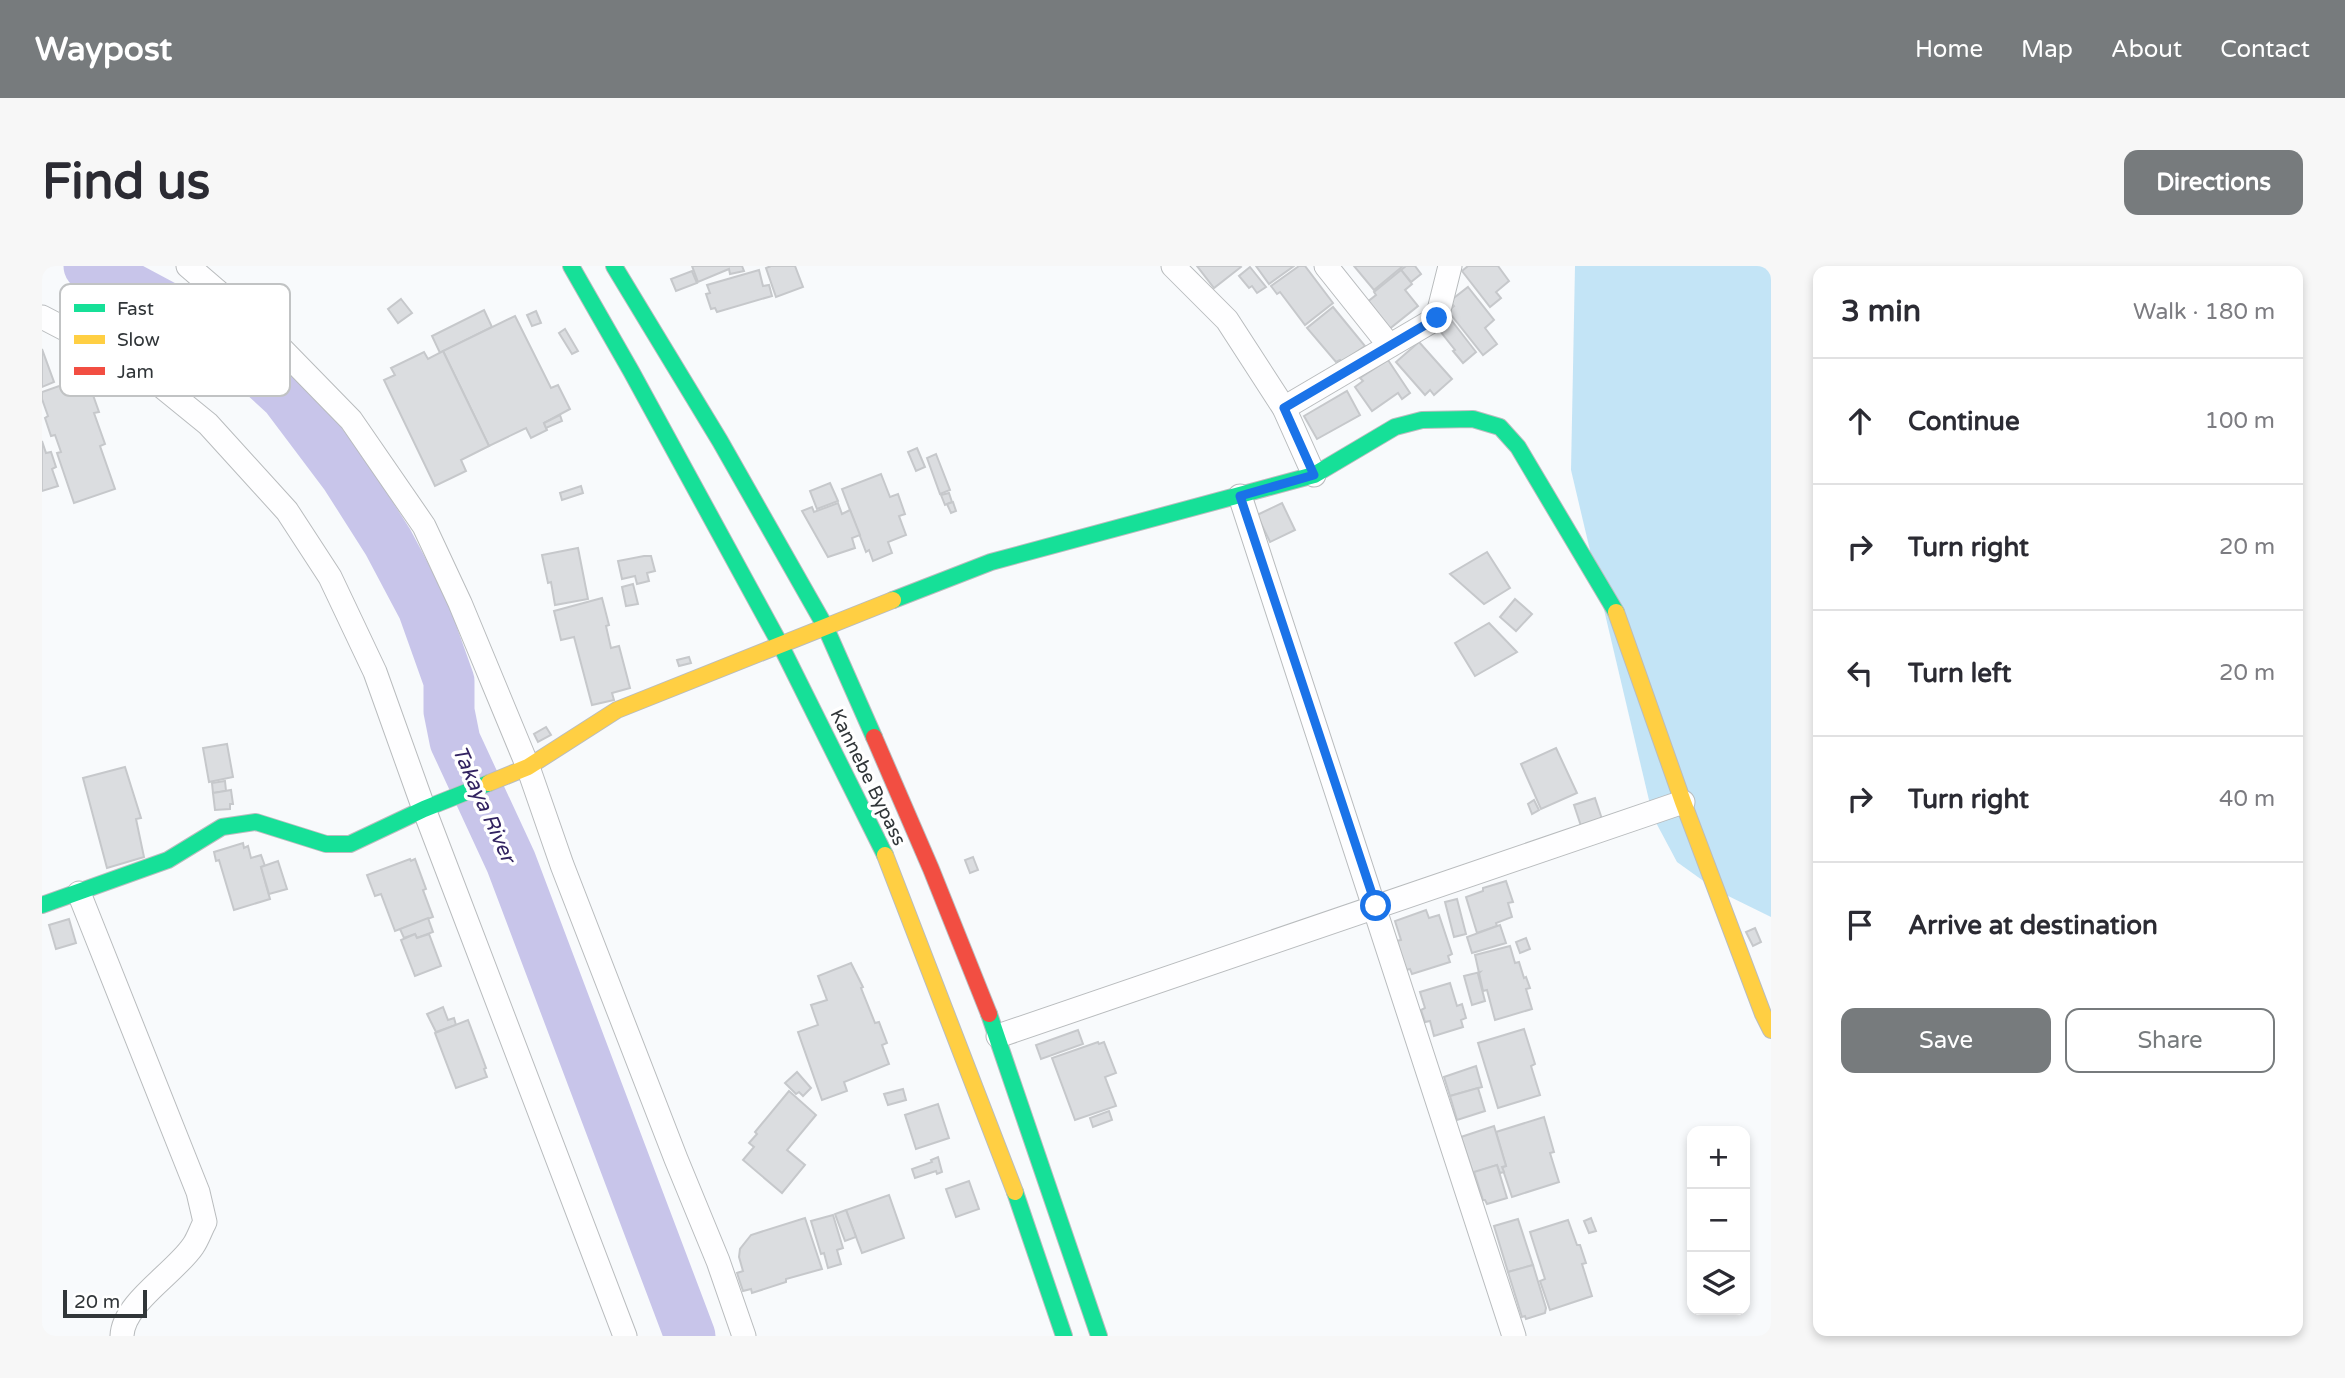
<!DOCTYPE html>
<meta charset="utf-8">
<style>
:root{--surface:#fff;--page:#f7f7f7;--text:#2b2b33;--muted:#7c7c81;--line:#e1e1e2;--accent:#777b7d}
body{margin:0;font-family:"Varela Round",sans-serif;background:var(--page);color:var(--text)}
.controls{position:absolute;right:21px;bottom:21px;display:grid;overflow:hidden;border-radius:14px;box-shadow:0 4px 10px #0003}
.controls button{width:63px;height:63px;display:grid;place-items:center;padding:0;border:0;border-bottom:2px solid var(--line);background:var(--surface);color:var(--text);font:35px sans-serif}
.scale{position:absolute;left:21px;bottom:18px;width:84px;box-sizing:border-box;padding-left:7px;border:4px solid #313639;border-top:0;font-size:19px;line-height:24px;white-space:nowrap;color:#313639;-webkit-text-stroke:5px #fff;paint-order:stroke}
.stop{position:absolute;width:21px;height:21px;margin:-16px;border:5px solid #1a73e8;border-radius:50%;background:#fff}
.stop.end{background:#1a73e8;border-color:#fff;box-shadow:0 2px 7px #0008}
.list{margin:0;padding:0;list-style:none}
h2{display:flex;justify-content:space-between;align-items:center;height:91px;margin:0;padding:0 28px;font-size:30px}
h2 small{font-size:23px;font-weight:400;color:var(--muted)}
.list li{display:grid;grid-template-columns:46px 1fr auto;gap:21px;align-items:center;box-sizing:border-box;height:126px;padding:0 28px;border-top:2px solid var(--line)}
.list b{display:block;font-size:26px;white-space:nowrap}
.list em{font-size:23px;font-style:normal;color:var(--muted)}
.actions{display:flex;gap:14px;padding:21px 28px}
.actions a{flex:1;padding:16px 0;border:2px solid var(--accent);border-radius:14px;text-align:center;font-size:24px;color:var(--accent)}
.actions .main{background:var(--accent);color:#fff}
.icon{flex:none;width:38px;height:38px;fill:none;stroke:currentColor;stroke-width:2;stroke-linecap:round;stroke-linejoin:round}
.map{position:relative;flex:none;width:1729px;height:1070px;overflow:hidden;border-radius:14px}
header{display:flex;align-items:center;gap:42px;box-sizing:border-box;height:98px;padding:0 35px;background:var(--accent);color:#fff}
header strong{font-size:33px}
nav{display:flex;gap:38px;margin-inline-start:auto;font-size:24px}
.intro{display:flex;align-items:center;justify-content:space-between;box-sizing:border-box;height:168px;padding:0 42px}
h1{margin:0;font-size:49px}
.button{padding:18px 32px;border-radius:14px;background:var(--accent);color:#fff;font-size:24px;font-weight:700}
main{display:flex;gap:42px;padding:0 42px}
aside{flex:1;background:var(--surface);border-radius:14px;box-shadow:0 4px 10px #0003}
.map>svg:first-child{display:block}
.forest{fill:#c3e4f6}
.lines{fill:none;stroke-linecap:round;stroke-linejoin:round}
.river{stroke:#c8c5ea;stroke-width:51}
.building{fill:#dbdde0;stroke:#c6c8cb;stroke-width:2}
.street-casing{stroke:#b9bcbe;stroke-width:25}
.fast-casing{stroke:#b9bcbe;stroke-width:18}
.slow-casing{stroke:#b9bcbe;stroke-width:18}
.jam-casing{stroke:#b9bcbe;stroke-width:18}
.street{stroke:#fefeff;stroke-width:23}
.fast{stroke:#16e098;stroke-width:16}
.slow{stroke:#ffcf43;stroke-width:16}
.jam{stroke:#f24e42;stroke-width:16}
.route{stroke:#1a73e8;stroke-width:9}
.labels{text-anchor:middle;stroke-width:7;stroke-linejoin:round;paint-order:stroke}
.street-label{font-size:19px;fill:#313639;stroke:#fff}
.water-label{font-size:21px;font-style:italic;fill:#322361;stroke:#fff}
.key{fill:#fff;stroke:#c1c3c4;stroke-width:2}
.key-label{font-size:19px;fill:#313639}
</style>
<header>
<strong>Waypost</strong>
<nav><a>Home</a><a>Map</a><a>About</a><a>Contact</a></nav>
</header>
<div class="intro"><h1>Find us</h1><a class="button">Directions</a></div>
<main>
<div class="map">
<svg width="1729" height="1070" viewBox="0 0 1729 1070">
<rect width="100%" height="100%" fill="#f8fafc"/>
<!-- forest -->
<path class="forest" d="M 1533,0 L 1729,0 L 1729,651 L 1674,624 L 1635,596 L 1611,551 L 1529,204 Z"/>
<g class="lines">
<!-- river -->
<path class="river" d="M 47,0 L 178,70 L 243,129 L 304,210 L 346,276 L 381,342 L 407,415 L 407,445 L 413,475 L 469,596 L 648,1070"/>
</g>
<!-- building -->
<g class="building">
<path d="M 650,0 L 700,0 L 702,5 L 688,8 L 687,3 L 656,16 Z"/>
<path d="M 729,0 L 753,0 L 761,21 L 734,31 L 724,2 Z"/>
<path d="M 1155,0 L 1198,0 L 1199,1 L 1172,22 Z"/>
<path d="M 1214,0 L 1252,0 L 1227,18 Z"/>
<path d="M 1257,0 L 1263,0 L 1291,37 L 1263,59 L 1238,26 L 1235,28 L 1229,20 Z"/>
<path d="M 1312,0 L 1361,0 L 1332,24 Z"/>
<path d="M 1364,0 L 1373,0 L 1379,8 L 1369,16 L 1359,4 Z"/>
<path d="M 1426,0 L 1456,0 L 1467,15 L 1454,26 L 1459,32 L 1448,41 L 1420,5 Z"/>
<path d="M 1208,1 L 1224,21 L 1215,27 L 1210,20 L 1207,22 L 1197,10 Z"/>
<path d="M 717,4 L 721,20 L 727,19 L 730,30 L 675,46 L 673,42 L 669,43 L 664,28 L 668,27 L 665,19 Z"/>
<path d="M 1359,4 L 1370,18 L 1363,24 L 1376,40 L 1346,64 L 1324,37 L 1334,29 L 1332,26 Z"/>
<path d="M 650,5 L 655,17 L 634,25 L 629,13 Z"/>
<path d="M 1426,21 L 1452,54 L 1443,62 L 1455,78 L 1441,89 L 1406,45 L 1412,40 L 1408,35 Z"/>
<path d="M 359,33 L 370,47 L 356,57 L 346,43 Z"/>
<path d="M 1291,41 L 1323,80 L 1300,96 L 1298,94 L 1294,96 L 1265,62 Z"/>
<path d="M 442,44 L 450,61 L 398,87 L 390,70 Z"/>
<path d="M 494,45 L 499,57 L 490,60 L 485,49 Z"/>
<path d="M 473,50 L 509,122 L 516,119 L 528,143 L 502,157 L 505,164 L 489,172 L 484,162 L 447,180 L 401,85 Z"/>
<path d="M 1410,55 L 1434,86 L 1421,97 L 1411,85 L 1413,84 L 1398,65 Z"/>
<path d="M 523,63 L 536,85 L 530,88 L 517,67 Z"/>
<path d="M 1377,76 L 1410,113 L 1392,129 L 1388,124 L 1383,129 L 1354,96 Z"/>
<path d="M 0,83 L 12,116 L 0,121 Z"/>
<path d="M 401,85 L 447,180 L 419,194 L 424,205 L 393,220 L 342,114 L 353,109 L 349,102 L 382,86 L 386,93 Z"/>
<path d="M 1346,94 L 1368,127 L 1360,133 L 1356,127 L 1330,145 L 1313,121 L 1321,115 L 1318,112 Z"/>
<path d="M 40,112 L 42,116 L 46,115 L 57,146 L 52,147 L 63,178 L 58,180 L 73,223 L 32,237 L 15,187 L 19,186 L 13,169 L 9,170 L 3,152 L 6,150 L 0,133 L 0,126 Z"/>
<path d="M 1305,125 L 1318,149 L 1275,173 L 1262,150 Z"/>
<path d="M 518,149 L 520,155 L 504,162 L 502,157 Z"/>
<path d="M 0,175 L 4,187 L 9,186 L 14,201 L 10,203 L 16,220 L 0,225 Z"/>
<path d="M 875,182 L 883,201 L 874,205 L 866,186 Z"/>
<path d="M 894,188 L 908,224 L 898,228 L 885,192 Z"/>
<path d="M 839,208 L 848,231 L 856,228 L 863,248 L 857,250 L 864,269 L 846,276 L 850,287 L 831,295 L 827,284 L 824,286 L 800,223 Z"/>
<path d="M 788,217 L 796,235 L 775,243 L 768,225 Z"/>
<path d="M 539,220 L 541,227 L 520,234 L 518,227 Z"/>
<path d="M 907,227 L 910,236 L 903,239 L 899,229 Z"/>
<path d="M 911,236 L 914,245 L 909,247 L 905,238 Z"/>
<path d="M 796,237 L 800,248 L 808,244 L 818,269 L 810,272 L 813,282 L 786,291 L 760,245 L 770,241 L 772,246 Z"/>
<path d="M 1240,237 L 1253,264 L 1228,276 L 1215,249 Z"/>
<path d="M 536,282 L 546,333 L 513,339 L 509,316 L 506,317 L 500,289 Z"/>
<path d="M 1445,286 L 1468,322 L 1442,338 L 1408,308 Z"/>
<path d="M 602,290 L 609,290 L 613,305 L 605,307 L 607,315 L 595,318 L 593,310 L 580,313 L 576,295 Z"/>
<path d="M 591,318 L 596,338 L 584,340 L 580,321 Z"/>
<path d="M 560,332 L 567,359 L 564,360 L 569,382 L 577,380 L 588,422 L 570,427 L 572,434 L 550,439 L 532,371 L 519,374 L 512,345 Z"/>
<path d="M 1473,333 L 1490,348 L 1474,365 L 1458,351 Z"/>
<path d="M 1447,357 L 1475,386 L 1433,410 L 1413,377 Z"/>
<path d="M 647,391 L 649,397 L 637,400 L 635,394 Z"/>
<path d="M 504,461 L 509,469 L 496,476 L 492,468 Z"/>
<path d="M 185,478 L 191,511 L 167,516 L 161,482 Z"/>
<path d="M 1514,482 L 1535,527 L 1499,543 L 1479,498 Z"/>
<path d="M 83,501 L 99,552 L 94,553 L 102,591 L 65,602 L 41,512 Z"/>
<path d="M 183,515 L 184,525 L 171,527 L 170,517 Z"/>
<path d="M 189,524 L 191,538 L 188,538 L 188,543 L 173,544 L 171,527 Z"/>
<path d="M 1553,532 L 1560,553 L 1539,560 L 1532,539 Z"/>
<path d="M 1492,534 L 1497,544 L 1490,548 L 1486,538 Z"/>
<path d="M 201,577 L 202,582 L 206,580 L 209,592 L 219,589 L 223,600 L 219,601 L 228,633 L 192,644 L 177,594 L 174,595 L 172,586 Z"/>
<path d="M 931,591 L 936,604 L 928,607 L 923,594 Z"/>
<path d="M 368,593 L 369,595 L 373,593 L 384,623 L 381,624 L 391,651 L 353,665 L 339,628 L 333,630 L 325,609 Z"/>
<path d="M 236,595 L 245,623 L 227,628 L 219,601 Z"/>
<path d="M 1464,615 L 1471,636 L 1466,637 L 1470,651 L 1454,657 L 1455,660 L 1435,667 L 1424,631 L 1441,625 L 1441,622 Z"/>
<path d="M 1415,633 L 1424,668 L 1412,671 L 1403,636 Z"/>
<path d="M 1384,644 L 1387,652 L 1397,649 L 1410,688 L 1406,690 L 1408,696 L 1370,708 L 1368,703 L 1364,704 L 1354,675 L 1359,674 L 1353,655 Z"/>
<path d="M 386,652 L 391,666 L 375,672 L 373,668 L 362,672 L 358,663 Z"/>
<path d="M 27,653 L 34,677 L 14,683 L 7,659 Z"/>
<path d="M 1458,659 L 1464,677 L 1430,687 L 1425,671 Z"/>
<path d="M 1713,662 L 1719,676 L 1711,680 L 1704,666 Z"/>
<path d="M 373,668 L 375,672 L 387,668 L 399,700 L 373,710 L 359,674 Z"/>
<path d="M 1484,672 L 1488,683 L 1478,687 L 1474,676 Z"/>
<path d="M 1468,680 L 1473,697 L 1477,696 L 1482,712 L 1484,711 L 1488,722 L 1484,723 L 1490,743 L 1453,754 L 1445,724 L 1441,725 L 1433,689 Z"/>
<path d="M 809,697 L 821,721 L 819,722 L 833,757 L 837,756 L 845,777 L 840,779 L 847,798 L 802,816 L 805,825 L 780,834 L 756,766 L 776,759 L 769,739 L 785,734 L 776,710 Z"/>
<path d="M 1438,706 L 1436,708 L 1443,735 L 1430,739 L 1422,710 Z"/>
<path d="M 1408,717 L 1415,740 L 1420,738 L 1424,752 L 1419,754 L 1421,761 L 1392,770 L 1388,755 L 1383,756 L 1379,744 L 1383,742 L 1378,726 Z"/>
<path d="M 401,741 L 406,754 L 412,752 L 414,759 L 394,766 L 385,748 Z"/>
<path d="M 426,754 L 444,802 L 442,803 L 445,811 L 414,822 L 393,767 Z"/>
<path d="M 1482,763 L 1493,798 L 1489,800 L 1498,829 L 1456,842 L 1436,777 Z"/>
<path d="M 1036,764 L 1041,778 L 999,793 L 994,779 Z"/>
<path d="M 1056,776 L 1057,778 L 1062,776 L 1074,807 L 1063,811 L 1074,840 L 1033,854 L 1010,792 Z"/>
<path d="M 1434,800 L 1440,821 L 1408,830 L 1402,811 Z"/>
<path d="M 755,806 L 769,822 L 761,830 L 757,826 L 754,828 L 743,817 Z"/>
<path d="M 1436,822 L 1443,845 L 1415,854 L 1408,830 Z"/>
<path d="M 861,823 L 864,834 L 846,839 L 842,828 Z"/>
<path d="M 747,825 L 774,849 L 745,884 L 763,899 L 740,927 L 701,894 L 712,881 L 707,877 L 715,868 L 713,866 Z"/>
<path d="M 896,838 L 907,872 L 874,883 L 863,849 Z"/>
<path d="M 1067,845 L 1070,854 L 1051,861 L 1048,852 Z"/>
<path d="M 1502,851 L 1512,886 L 1508,887 L 1517,916 L 1470,931 L 1460,901 L 1464,900 L 1454,866 Z"/>
<path d="M 1452,860 L 1464,900 L 1460,901 L 1462,906 L 1458,907 L 1455,899 L 1431,907 L 1419,871 Z"/>
<path d="M 896,891 L 900,906 L 895,908 L 894,905 L 873,912 L 870,903 L 890,896 L 889,894 Z"/>
<path d="M 1455,899 L 1465,932 L 1445,938 L 1443,934 L 1441,934 L 1432,906 Z"/>
<path d="M 927,915 L 937,943 L 914,951 L 904,923 Z"/>
<path d="M 847,929 L 862,972 L 820,987 L 804,944 Z"/>
<path d="M 804,944 L 814,971 L 803,975 L 793,948 Z"/>
<path d="M 791,949 L 801,982 L 795,984 L 799,998 L 786,1002 L 782,987 L 779,988 L 769,955 Z"/>
<path d="M 763,952 L 780,1003 L 744,1013 L 744,1016 L 710,1027 L 709,1023 L 701,1025 L 695,1007 L 701,1005 L 697,991 L 698,983 L 709,969 Z"/>
<path d="M 1549,952 L 1554,965 L 1547,967 L 1542,955 Z"/>
<path d="M 1476,953 L 1491,999 L 1466,1006 L 1452,960 Z"/>
<path d="M 1526,954 L 1535,979 L 1538,979 L 1544,997 L 1540,998 L 1550,1030 L 1508,1044 L 1498,1015 L 1503,1013 L 1488,966 Z"/>
<path d="M 1491,999 L 1504,1042 L 1503,1047 L 1484,1053 L 1483,1050 L 1480,1051 L 1466,1006 Z"/>
</g>
<g class="lines">
<defs>
<g id="street">
<path d="M 146,0 L 225,68 L 309,154 L 382,260 L 418,337 L 486,501 L 520,599 L 634,893 L 676,995 L 702,1070"/>
<path d="M 1131,0 L 1185,54 L 1242,142 L 1272,209"/>
<path d="M 1284,0 L 1347,79"/>
<path d="M 0,51 L 96,101 L 166,158 L 245,245 L 288,311 L 333,406 L 382,543 L 583,1070"/>
<path d="M 1242,142 L 1395,52 L 1408,0"/>
<path d="M 1198,230 L 1472,1070"/>
<path d="M 37,627 L 156,926 L 163,956 C 159,963 156,973 151,980 C 133,1007 81,1037 80,1070"/>
<path d="M 956,770 L 1641,536"/>
</g>
<g id="fast">
<path d="M 529,0 L 589,105 L 738,378 L 843,589"/>
<path d="M 572,0 L 678,175 L 783,360 L 832,471"/>
<path d="M 851,334 L 949,296 L 1272,209 L 1353,161 L 1380,154 L 1431,153 L 1458,161 L 1476,181 L 1574,346"/>
<path d="M 0,639 L 126,594 L 180,561 L 214,556 L 284,578 L 308,578 L 382,543 L 447,517"/>
<path d="M 947,748 L 1057,1070"/>
<path d="M 973,926 L 1022,1070"/>
</g>
<g id="slow">
<path d="M 1574,346 L 1641,536 L 1721,748 L 1729,764"/>
<path d="M 447,517 L 486,501 L 575,444 L 851,334"/>
<path d="M 843,589 L 973,926"/>
</g>
<path id="jam" d="M 832,471 L 889,603 L 947,748"/>
</defs>
<!-- street casing -->
<use href="#street" class="street-casing"/>
<!-- fast casing -->
<use href="#fast" class="fast-casing"/>
<!-- slow casing -->
<use href="#slow" class="slow-casing"/>
<!-- jam casing -->
<use href="#jam" class="jam-casing"/>
<!-- street -->
<use href="#street" class="street"/>
<!-- fast -->
<use href="#fast" class="fast"/>
<!-- slow -->
<use href="#slow" class="slow"/>
<!-- jam -->
<use href="#jam" class="jam"/>
</g>
<g class="lines">
<!-- route -->
<path class="route" d="M 1334,640 L 1198,230 L 1272,209 L 1242,142 L 1395,52"/>
</g>
<g class="labels">
<!-- street labels -->
<g class="street-label">
<text transform="translate(827 511) rotate(64)" y="7">Kannebe Bypass</text>
</g>
<!-- water labels -->
<g class="water-label">
<text transform="translate(442 538) rotate(66)" y="7">Takaya River</text>
</g>
</g>
<!-- legend -->
<rect x="18" y="18" width="230" height="112" rx="10" class="key"/>
<rect x="32" y="38" width="31" height="8" fill="#16e098"/>
<rect x="32" y="69" width="31" height="9" fill="#ffcf43"/>
<rect x="32" y="101" width="31" height="8" fill="#f24e42"/>
<g class="key-label">
<text x="75" y="49">Fast</text>
<text x="75" y="80">Slow</text>
<text x="75" y="112">Jam</text>
</g>
</svg>
<div class="controls">
<button>+</button>
<button>−</button>
<button><svg class="icon" aria-label="layers" viewBox="0 0 24 24"><path d="M12 4l9 5-9 5-9-5zM3 14l9 5 9-5"/></svg></button>
</div>
<div class="scale">20 m</div>
<div class="stop" style="left:1334px;top:640px"></div>
<div class="stop end" style="left:1395px;top:52px"></div>
</div>
<aside>
<h2>3 min<small>Walk · 180 m</small></h2>
<ul class="list">
<li><svg class="icon" aria-label="ahead" viewBox="0 0 24 24"><path d="M12 20V5M6 11l6-6 6 6"/></svg><div><b>Continue</b></div><em>100 m</em></li>
<li><svg class="icon" aria-label="right" viewBox="0 0 24 24"><path d="M7 20v-9h11M14 6l5 5-5 5"/></svg><div><b>Turn right</b></div><em>20 m</em></li>
<li><svg class="icon" aria-label="left" viewBox="0 0 24 24"><path d="M17 20v-9H6M10 6l-5 5 5 5"/></svg><div><b>Turn left</b></div><em>20 m</em></li>
<li><svg class="icon" aria-label="right" viewBox="0 0 24 24"><path d="M7 20v-9h11M14 6l5 5-5 5"/></svg><div><b>Turn right</b></div><em>40 m</em></li>
<li><svg class="icon" aria-label="arrive" viewBox="0 0 24 24"><path d="M6 21V4h12l-3 4 3 4H6"/></svg><div><b>Arrive at destination</b></div></li>
</ul>
<div class="actions"><a class="main">Save</a><a>Share</a></div>
</aside>
</main>
